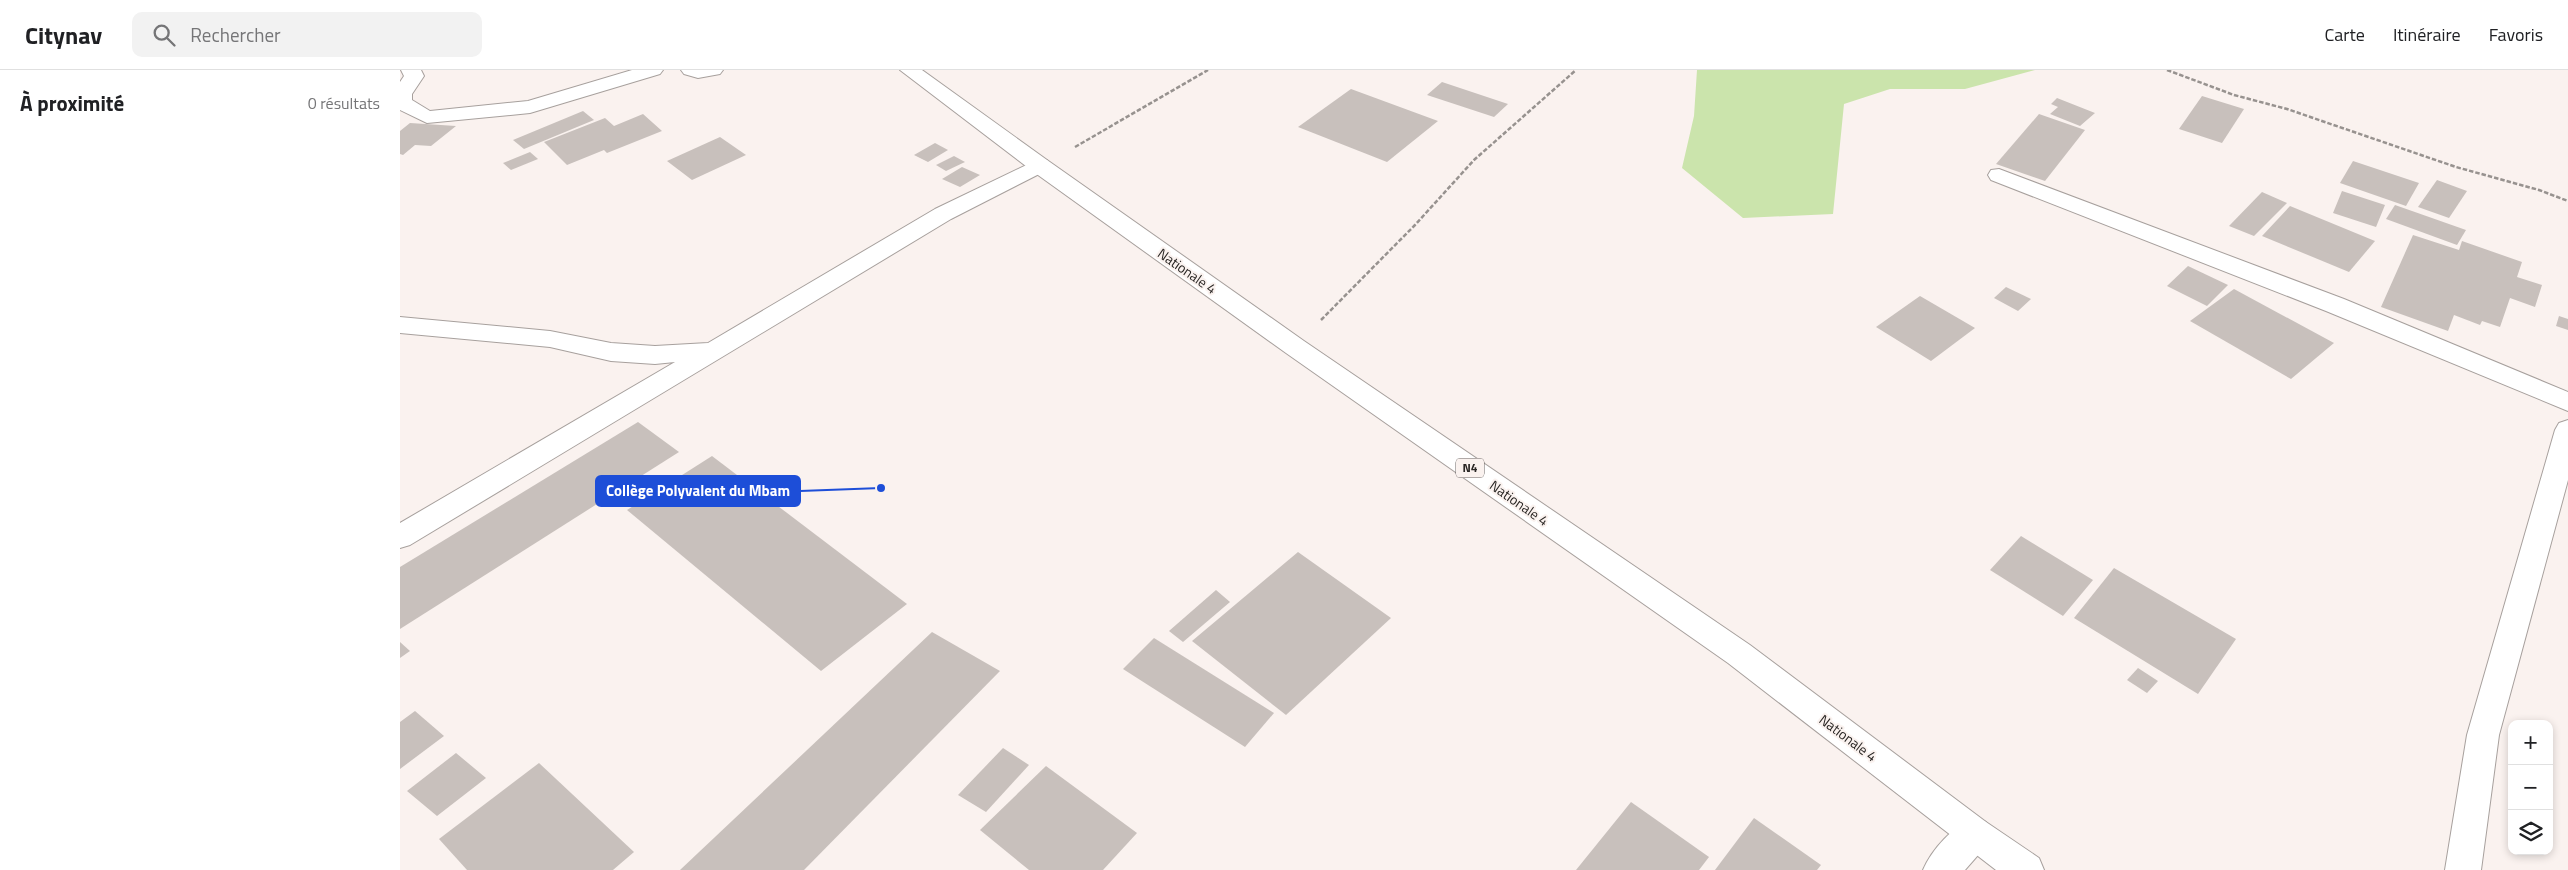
<!DOCTYPE html>
<html lang="fr">
<meta charset="utf-8">
<style>
:root{--surface:#fff;--page:#f2f2f2;--text:#202124;--muted:#757577;--line:#e0e0e0}
body{margin:0;font-family:"Titillium Web",sans-serif;background:var(--page);color:var(--text)}
.controls{position:absolute;right:15px;bottom:15px;display:grid;overflow:hidden;border-radius:10px;box-shadow:0 2px 8px #0003}
.controls button{width:45px;height:45px;display:grid;place-items:center;padding:0;border:0;border-bottom:1px solid var(--line);background:var(--surface);color:var(--text);font:25px sans-serif}
.list{margin:0;padding:0;list-style:none}
h2{display:flex;justify-content:space-between;align-items:center;height:65px;margin:0;padding:0 20px;font-size:21px}
h2 small{font-size:16px;font-weight:400;color:var(--muted)}
.icon{flex:none;width:28px;height:28px;fill:none;stroke:currentColor;stroke-width:2;stroke-linecap:round;stroke-linejoin:round}
.map{position:relative;flex:none;width:2168px;height:800px;overflow:hidden}
header{display:flex;align-items:center;gap:30px;box-sizing:border-box;height:70px;padding:0 25px;background:var(--surface);border-bottom:1px solid var(--line)}
header strong{font-size:24px}
nav{display:flex;gap:28px;margin-inline-start:auto;font-size:18px}
.search{width:350px;height:45px;background:var(--page);display:flex;align-items:center;gap:12px;box-sizing:border-box;padding:0 18px;border-radius:10px;color:var(--muted);font-size:19px}
main{display:flex}
aside{flex:1;background:var(--surface)}
.map>svg:first-child{display:block}
.green{fill:#cbe4ac}
.building{fill:#c8c0bc}
.lines{fill:none;stroke-linecap:round;stroke-linejoin:round}
.street-casing{stroke:#a7a09d;stroke-width:2}
.highway-casing{stroke:#a7a09d;stroke-width:2}
.path{stroke:#97928f;stroke-width:2.5;stroke-dasharray:4.5 2;stroke-linecap:butt}
.street{fill:#fff;fill-rule:evenodd}
.highway{fill:#fff;fill-rule:evenodd}
.labels{text-anchor:middle;stroke-width:4;stroke-linejoin:round;paint-order:stroke}
.shield{fill:#faf2ef;stroke:#686361;stroke-width:1}
.shield-label{font-size:12px;font-weight:bold;fill:#292624}
.street-label{font-size:14px;fill:#292624;stroke:#faf2ef}
.leader{fill:none;stroke:#1d4ed8;stroke-width:2}
.callout-dot{fill:#1d4ed8;stroke:#faf2ef;stroke-width:2}
.callout{fill:#1d4ed8;stroke:#1d4ed8;stroke-width:2}
.callout-label{font-size:15px;text-anchor:middle;font-weight:bold;fill:#fff}
</style>
<header>
<strong>Citynav</strong>
<div class="search"><svg class="icon" aria-label="search" viewBox="0 0 24 24"><circle cx="10" cy="10" r="6"/><path d="M15 15l6 6"/></svg>Rechercher</div>
<nav><a>Carte</a><a>Itinéraire</a><a>Favoris</a></nav>
</header>
<main>
<aside>
<h2>À proximité<small>0 résultats</small></h2>
<ul class="list">
</ul>
</aside>
<div class="map">
<svg width="2168" height="800" viewBox="0 0 2168 800">
<rect width="100%" height="100%" fill="#faf2ef"/>
<!-- green -->
<path class="green" d="M 1297,0 L 1635,0 L 1565,19 L 1490,19 L 1444,34 L 1433,144 L 1343,148 L 1282,98 L 1294,46 Z"/>
<!-- building -->
<g class="building">
<path d="M 1042,12 L 1108,34 L 1094,47 L 1027,25 Z"/>
<path d="M 951,19 L 1038,51 L 987,92 L 898,57 Z"/>
<path d="M 1802,26 L 1844,39 L 1822,73 L 1779,59 Z"/>
<path d="M 1657,28 L 1695,43 L 1680,56 L 1650,44 L 1658,37 L 1651,34 Z"/>
<path d="M 183,41 L 194,50 L 124,79 L 113,70 Z"/>
<path d="M 243,44 L 262,61 L 207,83 L 204,80 L 167,95 L 144,72 L 205,48 L 214,56 Z"/>
<path d="M 1639,44 L 1685,60 L 1645,111 L 1596,94 Z"/>
<path d="M 10,53 L 56,56 L 31,76 L 15,75 L 3,85 L 0,84 L 0,61 Z"/>
<path d="M 320,67 L 346,85 L 292,110 L 267,91 Z"/>
<path d="M 535,73 L 548,80 L 528,92 L 514,85 Z"/>
<path d="M 130,82 L 138,89 L 111,100 L 103,93 Z"/>
<path d="M 554,86 L 565,92 L 546,101 L 536,95 Z"/>
<path d="M 1953,91 L 2019,113 L 2006,136 L 1940,113 Z"/>
<path d="M 562,97 L 580,105 L 560,117 L 542,109 Z"/>
<path d="M 2037,110 L 2067,121 L 2049,148 L 2018,137 Z"/>
<path d="M 1942,121 L 1985,135 L 1976,157 L 1933,143 Z"/>
<path d="M 1862,122 L 1887,133 L 1854,166 L 1829,156 Z"/>
<path d="M 1995,135 L 2066,160 L 2057,175 L 1986,149 Z"/>
<path d="M 1890,136 L 1975,171 L 1949,202 L 1862,166 Z"/>
<path d="M 2013,165 L 2059,180 L 2062,171 L 2122,192 L 2117,207 L 2142,215 L 2135,237 L 2110,228 L 2100,257 L 2082,251 L 2080,255 L 2054,245 L 2048,261 L 1981,237 Z"/>
<path d="M 1788,196 L 1828,215 L 1807,236 L 1767,216 Z"/>
<path d="M 1606,217 L 1631,229 L 1618,241 L 1594,228 Z"/>
<path d="M 1834,219 L 1934,273 L 1891,309 L 1790,251 Z"/>
<path d="M 1520,226 L 1575,258 L 1531,291 L 1476,257 Z"/>
<path d="M 2159,246 L 2168,249 L 2168,260 L 2156,256 Z"/>
<path d="M 238,352 L 279,382 L 0,559 L 0,497 Z"/>
<path d="M 312,386 L 507,534 L 421,601 L 227,440 Z"/>
<path d="M 1621,466 L 1693,510 L 1663,546 L 1590,500 Z"/>
<path d="M 898,482 L 991,548 L 886,645 L 792,571 Z"/>
<path d="M 1714,498 L 1836,569 L 1798,624 L 1674,548 Z"/>
<path d="M 816,520 L 830,532 L 783,572 L 769,561 Z"/>
<path d="M 532,562 L 600,601 L 404,800 L 280,800 Z"/>
<path d="M 754,568 L 874,643 L 845,677 L 723,599 Z"/>
<path d="M 0,572 L 10,581 L 0,588 Z"/>
<path d="M 1738,598 L 1758,611 L 1747,623 L 1727,610 Z"/>
<path d="M 15,641 L 44,666 L 0,699 L 0,652 Z"/>
<path d="M 603,678 L 629,695 L 586,742 L 558,725 Z"/>
<path d="M 56,683 L 86,708 L 37,746 L 7,721 Z"/>
<path d="M 139,693 L 234,782 L 213,800 L 67,800 L 39,769 Z"/>
<path d="M 646,696 L 737,763 L 703,800 L 629,800 L 580,760 Z"/>
<path d="M 1231,732 L 1309,787 L 1299,800 L 1176,800 Z"/>
<path d="M 1354,748 L 1421,795 L 1417,800 L 1315,800 Z"/>
</g>
<g class="lines">
<defs>
<g id="street">
<path d="M 1,0 L 21,0 L 24,6 L 12,24 L 12,30 L 30,41 L 128,31 L 232,0 L 263,0 L 260,4 L 130,43 L 27,53 L 0,40 L 0,12 L 4,6 Z"/>
<path d="M 281,0 L 323,0 L 320,4 L 298,8 L 284,4 Z"/>
<path d="M 639,89 L 647,90 L 650,95 L 647,100 L 551,149 L 10,475 L 0,478 L 0,453 L 275,292 L 255,294 L 211,291 L 150,277 L 0,263 L 0,247 L 150,261 L 211,273 L 255,276 L 308,273 L 535,139 Z"/>
<path d="M 1599,99 L 1944,229 L 2168,322 L 2168,341 L 1926,241 L 1591,110 L 1588,105 L 1591,100 Z"/>
<path d="M 2168,350 L 2168,410 L 2099,665 L 2081,800 L 2045,800 L 2067,665 L 2155,360 L 2159,353 Z"/>
<path d="M 1574,748 L 1586,752 L 1591,764 L 1586,776 L 1565,800 L 1523,800 C 1532,779 1553,756 1574,748 Z"/>
</g>
<path id="highway" d="M 500,0 L 522,0 L 647,90 L 904,271 L 1350,575 L 1586,752 L 1639,788 L 1644,800 L 1596,800 L 1328,593 L 886,283 L 631,100 Z"/>
</defs>
<!-- street casing -->
<use href="#street" class="street-casing"/>
<!-- highway casing -->
<use href="#highway" class="highway-casing"/>
<!-- path -->
<g class="path">
<path d="M 1767,0 L 1834,25 L 1887,39 L 2056,97 L 2139,120 L 2168,131"/>
<path d="M 675,77 L 808,0"/>
<path d="M 921,250 L 1015,155 L 1074,90 L 1176,0"/>
</g>
<!-- street -->
<use href="#street" class="street"/>
<!-- highway -->
<use href="#highway" class="highway"/>
</g>
<g class="labels">
<!-- shield labels -->
<rect class="shield" x="1056" y="388.5" width="28" height="19" rx="4"/>
<g class="shield-label">
<text x="1070" y="402">N4</text>
</g>
<!-- street labels -->
<g class="street-label">
<text transform="translate(787 201) rotate(35)" y="5">Nationale 4</text>
<text transform="translate(1119 433) rotate(35)" y="5">Nationale 4</text>
<text transform="translate(1448 668) rotate(37)" y="5">Nationale 4</text>
</g>
</g>
<!-- callouts -->
<path class="leader" d="M481 418L400 421"/>
<circle class="callout-dot" cx="481" cy="418" r="5"/>
<rect class="callout" x="196" y="406" width="204" height="30" rx="5"/>
<g class="callout-label">
<text x="298" y="426">Collège Polyvalent du Mbam</text>
</g>
</svg>
<div class="controls">
<button>+</button>
<button>−</button>
<button><svg class="icon" aria-label="layers" viewBox="0 0 24 24"><path d="M12 4l9 5-9 5-9-5zM3 14l9 5 9-5"/></svg></button>
</div>
</div>
</main>
